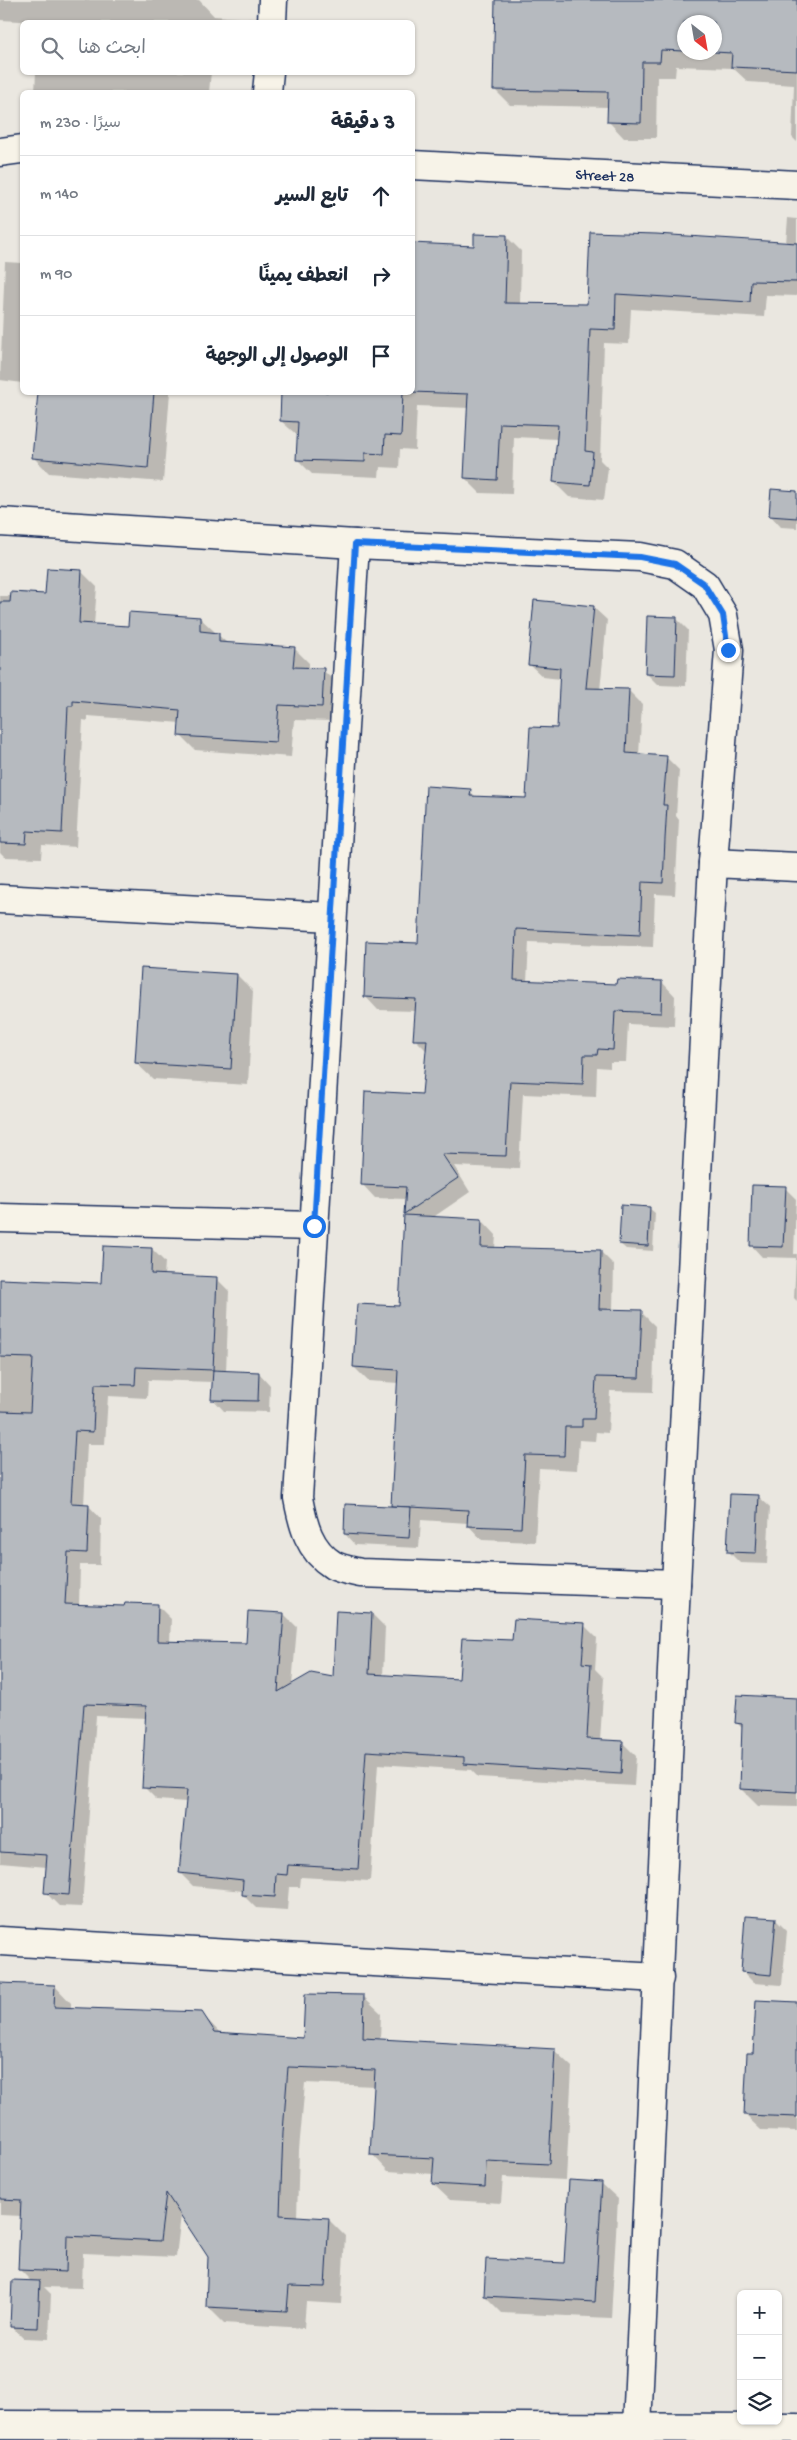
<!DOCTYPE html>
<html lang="ar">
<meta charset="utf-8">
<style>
:root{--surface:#fff;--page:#f6f6f7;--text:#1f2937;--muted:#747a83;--line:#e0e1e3}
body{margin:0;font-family:"Gochi Hand","Playpen Sans Arabic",sans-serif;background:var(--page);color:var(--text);direction:rtl}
.controls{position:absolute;right:15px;bottom:15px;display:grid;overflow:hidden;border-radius:8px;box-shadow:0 1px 4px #0004}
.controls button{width:45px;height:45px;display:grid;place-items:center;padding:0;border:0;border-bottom:1px solid var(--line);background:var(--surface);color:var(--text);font:25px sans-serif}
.compass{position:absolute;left:677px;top:15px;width:45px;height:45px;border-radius:50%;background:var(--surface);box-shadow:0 1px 4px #0004;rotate:149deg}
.stop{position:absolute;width:15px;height:15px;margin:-11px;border:4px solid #1a73e8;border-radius:50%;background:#fff}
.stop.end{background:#1a73e8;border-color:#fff;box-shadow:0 1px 5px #0008}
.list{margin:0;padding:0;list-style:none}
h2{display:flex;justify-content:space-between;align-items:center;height:65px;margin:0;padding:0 20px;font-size:21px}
h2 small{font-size:16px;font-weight:400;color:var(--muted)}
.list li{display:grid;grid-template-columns:32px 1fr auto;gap:15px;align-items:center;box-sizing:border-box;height:80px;padding:0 20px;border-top:1px solid var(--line)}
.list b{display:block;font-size:19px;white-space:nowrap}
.list em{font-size:16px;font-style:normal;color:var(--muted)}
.icon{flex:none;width:28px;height:28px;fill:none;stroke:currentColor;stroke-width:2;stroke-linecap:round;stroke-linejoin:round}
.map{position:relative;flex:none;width:797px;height:2440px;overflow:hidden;direction:ltr}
.search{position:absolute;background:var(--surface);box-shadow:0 1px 4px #0004;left:20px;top:20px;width:395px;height:55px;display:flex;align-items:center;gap:12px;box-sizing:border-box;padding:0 18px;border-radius:8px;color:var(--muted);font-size:19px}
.panel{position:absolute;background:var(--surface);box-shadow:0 1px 4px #0004;left:20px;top:90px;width:395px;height:305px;border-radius:8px;direction:rtl}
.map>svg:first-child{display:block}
.shadow{fill:#0003;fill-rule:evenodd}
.building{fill:#b6babf;stroke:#1b2f5e}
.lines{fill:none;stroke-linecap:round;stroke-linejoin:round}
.minor-casing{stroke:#1b2f5e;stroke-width:31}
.major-casing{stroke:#1b2f5e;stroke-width:31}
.minor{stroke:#f7f3e8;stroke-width:28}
.major{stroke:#f7f3e8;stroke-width:28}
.route{stroke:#1a73e8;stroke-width:6}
.labels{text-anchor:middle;stroke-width:4.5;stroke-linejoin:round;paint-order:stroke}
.street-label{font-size:15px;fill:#1b2f5e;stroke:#f7f3e8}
</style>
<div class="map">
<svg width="797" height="2440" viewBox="0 0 797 2440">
<rect width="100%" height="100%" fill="#eae7e0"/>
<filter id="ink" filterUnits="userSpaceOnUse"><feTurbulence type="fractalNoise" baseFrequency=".02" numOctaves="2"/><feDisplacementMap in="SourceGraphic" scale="10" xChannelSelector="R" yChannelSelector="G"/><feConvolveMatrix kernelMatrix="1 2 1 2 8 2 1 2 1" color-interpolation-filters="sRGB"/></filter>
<g filter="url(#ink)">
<!-- shadow -->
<g class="shadow">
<path d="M 0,0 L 199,0 L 214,16 L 253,19 L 256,22 L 40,22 L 0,20 Z"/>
<path d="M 497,0 L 797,0 L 797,142 L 792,137 L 794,85 L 748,82 L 733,68 L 676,66 L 675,77 L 657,77 L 656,138 L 624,138 L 609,122 L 609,107 L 510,105 L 494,89 ZM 684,22 L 714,22 L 714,52 L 684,52 Z"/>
<path d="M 36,72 L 211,72 L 209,92 L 35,92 Z"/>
<path d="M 788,218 L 797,219 L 797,296 L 766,295 L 764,317 L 631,309 L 629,344 L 604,343 L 600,460 L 608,468 L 604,500 L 569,497 L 554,482 L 558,439 L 514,437 L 512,494 L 480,493 L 465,478 L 469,408 L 417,406 L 415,450 L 400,449 L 399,468 L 380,467 L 379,477 L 312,474 L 297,459 L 298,436 L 281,421 L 282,392 L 412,392 L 412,244 L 475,247 L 506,236 L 521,251 L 520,305 L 589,305 L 591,234 L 786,243 Z"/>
<path d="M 5,262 L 22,263 L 22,383 L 0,380 Z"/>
<path d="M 39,392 L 170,392 L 163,482 L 49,473 L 34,458 Z"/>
<path d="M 797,493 L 797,528 L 781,527 L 770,515 Z"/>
<path d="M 82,572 L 97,587 L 94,625 L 129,627 L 200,618 L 228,644 L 294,648 L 309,663 L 309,669 L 323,670 L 338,685 L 337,721 L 294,720 L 291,757 L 195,750 L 180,735 L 181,723 L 88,716 L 88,721 L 83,720 L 76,847 L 42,845 L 41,858 L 5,857 L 0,852 L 0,596 L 47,596 Z"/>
<path d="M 593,607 L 607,620 L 600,690 L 628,690 L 642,704 L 639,755 L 666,757 L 679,770 L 676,816 L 679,820 L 675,895 L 655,894 L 653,947 L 529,942 L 527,982 L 618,986 L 662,982 L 675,996 L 674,1026 L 628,1024 L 626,1062 L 610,1062 L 610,1068 L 597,1067 L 596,1097 L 523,1094 L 519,1169 L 454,1166 L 470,1192 L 432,1218 L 482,1220 L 496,1235 L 495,1249 L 600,1251 L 614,1265 L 613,1310 L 641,1312 L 655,1326 L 653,1392 L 610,1391 L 608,1433 L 596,1432 L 595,1441 L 579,1440 L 577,1470 L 539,1468 L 535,1542 L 482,1540 L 468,1525 L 468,1523 L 421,1520 L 419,1548 L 355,1545 L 345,1534 L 392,1507 L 399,1383 L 368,1381 L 354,1367 L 400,1307 L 408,1217 L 405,1214 L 406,1199 L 375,1198 L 362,1184 L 424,1095 L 428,1052 L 415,1039 L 416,1011 L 378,1010 L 365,996 L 419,944 L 470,791 L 477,798 L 527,799 L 558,729 L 560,679 L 543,677 L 529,664 Z"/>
<path d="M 676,618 L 688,630 L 686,686 L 658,685 L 646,673 Z"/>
<path d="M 237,975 L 253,991 L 248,1085 L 153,1079 L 136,1063 Z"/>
<path d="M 785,1188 L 796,1199 L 794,1254 L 797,1254 L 797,1301 L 794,1298 L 796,1258 L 762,1257 L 751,1245 Z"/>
<path d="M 649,1208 L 655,1213 L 653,1251 L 626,1249 L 620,1244 Z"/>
<path d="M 152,1249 L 165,1262 L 164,1276 L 216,1278 L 229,1291 L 226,1372 L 259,1373 L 270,1385 L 269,1412 L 224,1411 L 213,1399 L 214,1382 L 148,1380 L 147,1398 L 108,1396 L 105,1444 L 87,1444 L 84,1505 L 88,1505 L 101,1519 L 100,1565 L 80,1565 L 79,1606 L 126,1608 L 158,1606 L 171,1619 L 170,1642 L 247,1645 L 284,1614 L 297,1627 L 292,1685 L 334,1679 L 372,1614 L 385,1627 L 383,1676 L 460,1681 L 513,1641 L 584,1625 L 597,1638 L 595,1669 L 604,1678 L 600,1741 L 623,1743 L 636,1756 L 634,1786 L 478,1777 L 471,1770 L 378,1764 L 370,1881 L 301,1877 L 300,1887 L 289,1887 L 287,1910 L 256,1908 L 243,1895 L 243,1891 L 193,1886 L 180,1873 L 187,1802 L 157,1800 L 144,1787 L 147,1718 L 96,1716 L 82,1907 L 59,1906 L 46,1893 L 47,1867 L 0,1863 L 0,1317 L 103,1284 Z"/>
<path d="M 758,1496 L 770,1507 L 767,1564 L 740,1563 L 728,1551 Z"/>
<path d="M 797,1699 L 797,1807 L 758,1806 L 741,1789 L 743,1729 L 737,1723 Z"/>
<path d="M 776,1920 L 787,1931 L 782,1985 L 754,1983 L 742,1971 Z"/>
<path d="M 0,1984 L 55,1986 L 71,2003 L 71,2009 L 201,2013 L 221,2034 L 305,2040 L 364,1997 L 381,2013 L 380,2040 L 555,2051 L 572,2067 L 566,2180 L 503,2177 L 501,2203 L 450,2200 L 433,2184 L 434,2174 L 388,2171 L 372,2154 L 375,2086 L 305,2083 L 299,2150 L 297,2217 L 328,2219 L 345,2236 L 341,2304 L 306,2302 L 304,2328 L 224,2323 L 207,2306 L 209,2257 L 181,2215 L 176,2257 L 83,2253 L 82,2288 L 44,2287 L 51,2294 L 49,2339 L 23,2338 L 12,2327 L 32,2282 L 19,2269 L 22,2216 L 0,2215 Z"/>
<path d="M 797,2003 L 797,2131 L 761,2130 L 745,2115 L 754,2055 Z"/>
<path d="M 601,2183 L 618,2199 L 611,2318 L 502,2313 L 485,2296 L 566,2265 Z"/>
</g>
<!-- building -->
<g class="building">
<path d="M 495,0 L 797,0 L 797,70 L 731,67 L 732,53 L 714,52 L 714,22 L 684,22 L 684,51 L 661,50 L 660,62 L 642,62 L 641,123 L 607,122 L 608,92 L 493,90 Z"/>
<path d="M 590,232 L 656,234 L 797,243 L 797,282 L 751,281 L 750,302 L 616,294 L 615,330 L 590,329 L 585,451 L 593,452 L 590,485 L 553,482 L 558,425 L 500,423 L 497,480 L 464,478 L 468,394 L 412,392 L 412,243 L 474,246 L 474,234 L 507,235 L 505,303 L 587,304 Z"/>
<path d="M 38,392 L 154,392 L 148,468 L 32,458 Z"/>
<path d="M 281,392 L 403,392 L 401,436 L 385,435 L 384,454 L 365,453 L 365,462 L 296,460 L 298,422 L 280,421 Z"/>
<path d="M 771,489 L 797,491 L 797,518 L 769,516 Z"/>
<path d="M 47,568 L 82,570 L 79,623 L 128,626 L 129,612 L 200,617 L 200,631 L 219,633 L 219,642 L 295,647 L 293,667 L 324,668 L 322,707 L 279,705 L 276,742 L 178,736 L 180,710 L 73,701 L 73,706 L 68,706 L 62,833 L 27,831 L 26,844 L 0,843 L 0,602 L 10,602 L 11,592 L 45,594 Z"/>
<path d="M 534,600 L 594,606 L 586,688 L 629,689 L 626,753 L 667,756 L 663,805 L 667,805 L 665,839 L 663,883 L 642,882 L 640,935 L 516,929 L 514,980 L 616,984 L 617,979 L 662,981 L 661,1013 L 615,1011 L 613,1050 L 598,1049 L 597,1055 L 584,1055 L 583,1084 L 510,1081 L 506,1156 L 442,1154 L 458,1178 L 404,1214 L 406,1187 L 361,1185 L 365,1091 L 422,1094 L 427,1040 L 413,1040 L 416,999 L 364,997 L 366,941 L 418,943 L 426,786 L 471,789 L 470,796 L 526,798 L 530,727 L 557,728 L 560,668 L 528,665 Z"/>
<path d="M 647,616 L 677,617 L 675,675 L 645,674 Z"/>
<path d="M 141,968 L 237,974 L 231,1069 L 135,1063 Z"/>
<path d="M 752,1185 L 786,1186 L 783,1247 L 750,1246 Z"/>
<path d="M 621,1205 L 650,1207 L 648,1246 L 619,1244 Z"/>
<path d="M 404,1215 L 482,1219 L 481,1247 L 601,1250 L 599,1309 L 642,1310 L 639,1378 L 596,1377 L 594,1419 L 582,1419 L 582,1427 L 565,1427 L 564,1456 L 525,1455 L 521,1528 L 467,1526 L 468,1510 L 391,1506 L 398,1370 L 353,1367 L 357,1304 L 399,1306 Z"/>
<path d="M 103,1246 L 152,1248 L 151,1274 L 217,1277 L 213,1370 L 136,1367 L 135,1385 L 95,1384 L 93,1432 L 75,1431 L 71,1503 L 89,1504 L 87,1553 L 68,1552 L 65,1604 L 124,1606 L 125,1603 L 158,1604 L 157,1641 L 246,1643 L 248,1611 L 284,1613 L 278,1692 L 311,1673 L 333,1677 L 336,1611 L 372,1613 L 369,1674 L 459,1679 L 462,1638 L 512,1640 L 514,1619 L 585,1623 L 582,1663 L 591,1664 L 587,1739 L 623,1741 L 621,1774 L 464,1764 L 464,1757 L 366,1751 L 358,1869 L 288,1865 L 287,1875 L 276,1874 L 275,1897 L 242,1895 L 243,1880 L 179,1873 L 187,1790 L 142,1788 L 146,1706 L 84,1704 L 69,1895 L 44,1893 L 47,1855 L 0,1852 L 0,1411 L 30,1412 L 33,1358 L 0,1357 L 0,1279 L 101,1283 Z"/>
<path d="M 213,1370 L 259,1372 L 258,1401 L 211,1400 Z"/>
<path d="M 730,1494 L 759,1495 L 756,1553 L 727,1552 Z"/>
<path d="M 345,1504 L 411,1507 L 409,1538 L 344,1534 Z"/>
<path d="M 737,1695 L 797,1698 L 797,1792 L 740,1789 L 742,1724 L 735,1723 Z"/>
<path d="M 745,1916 L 776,1918 L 771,1975 L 741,1972 Z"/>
<path d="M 0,1983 L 55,1985 L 54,2007 L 202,2012 L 215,2032 L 303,2038 L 305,1994 L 364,1995 L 363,2038 L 555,2049 L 549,2164 L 486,2161 L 485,2187 L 432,2184 L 434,2158 L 370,2155 L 375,2070 L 288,2067 L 283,2132 L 280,2215 L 329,2218 L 325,2287 L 289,2286 L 287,2311 L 206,2307 L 208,2257 L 166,2193 L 160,2241 L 67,2236 L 66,2272 L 18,2270 L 21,2200 L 0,2199 Z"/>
<path d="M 756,2000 L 797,2002 L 797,2117 L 744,2115 L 747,2053 L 753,2053 Z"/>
<path d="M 569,2180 L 602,2182 L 595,2302 L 484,2296 L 486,2259 L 564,2263 Z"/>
<path d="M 12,2280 L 40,2281 L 38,2328 L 10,2327 Z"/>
</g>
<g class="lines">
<defs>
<g id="minor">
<path d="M 272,22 L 273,0"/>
<path d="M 267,92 L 269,72"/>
<path d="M 0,152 L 22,149"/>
<path d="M 412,165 L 797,185"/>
<path d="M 0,522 L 355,544 L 640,557 L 675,564 L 705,585 L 723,615 L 729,650 L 713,863 L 676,1584 L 637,2427"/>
<path d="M 355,544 L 298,1498 C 303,1525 309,1550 333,1565 C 340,1569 352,1571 360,1573 L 676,1584"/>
<path d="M 713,863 L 797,867"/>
<path d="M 0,899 L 332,917"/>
<path d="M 0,1218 L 314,1226"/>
<path d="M 0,1941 L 659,1978"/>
</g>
<path id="major" d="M 0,2425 L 797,2428"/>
</defs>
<!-- minor casing -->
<use href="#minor" class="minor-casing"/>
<!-- major casing -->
<use href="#major" class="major-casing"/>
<!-- minor -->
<use href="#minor" class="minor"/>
<!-- major -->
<use href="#major" class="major"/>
</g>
</g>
<g class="lines" filter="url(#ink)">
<!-- route -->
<path class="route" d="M 314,1226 L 355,544 L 640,557 L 675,564 L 704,584 L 723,615 L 728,650"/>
</g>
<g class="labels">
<!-- street labels -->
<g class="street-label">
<text transform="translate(605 175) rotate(3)" y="5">Street 28</text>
</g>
</g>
</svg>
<div class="controls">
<button>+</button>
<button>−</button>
<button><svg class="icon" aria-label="layers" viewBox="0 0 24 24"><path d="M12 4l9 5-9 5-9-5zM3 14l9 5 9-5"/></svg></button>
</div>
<svg class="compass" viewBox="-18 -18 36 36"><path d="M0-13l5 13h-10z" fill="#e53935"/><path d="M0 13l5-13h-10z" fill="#747a83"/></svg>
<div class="stop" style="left:314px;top:1226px"></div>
<div class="stop end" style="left:728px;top:650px"></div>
<div class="search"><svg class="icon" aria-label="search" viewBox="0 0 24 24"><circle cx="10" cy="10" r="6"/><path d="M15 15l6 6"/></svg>ابحث هنا</div>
<section class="panel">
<h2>3 دقيقة<small>سيرًا · 230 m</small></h2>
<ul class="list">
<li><svg class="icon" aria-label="ahead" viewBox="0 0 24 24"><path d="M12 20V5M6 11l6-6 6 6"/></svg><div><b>تابع السير</b></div><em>140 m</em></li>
<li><svg class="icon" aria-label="right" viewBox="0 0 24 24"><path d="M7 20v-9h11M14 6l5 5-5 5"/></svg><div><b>انعطف يمينًا</b></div><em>90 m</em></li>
<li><svg class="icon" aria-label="arrive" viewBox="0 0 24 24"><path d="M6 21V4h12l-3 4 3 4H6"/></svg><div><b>الوصول إلى الوجهة</b></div></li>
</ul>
</section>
</div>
